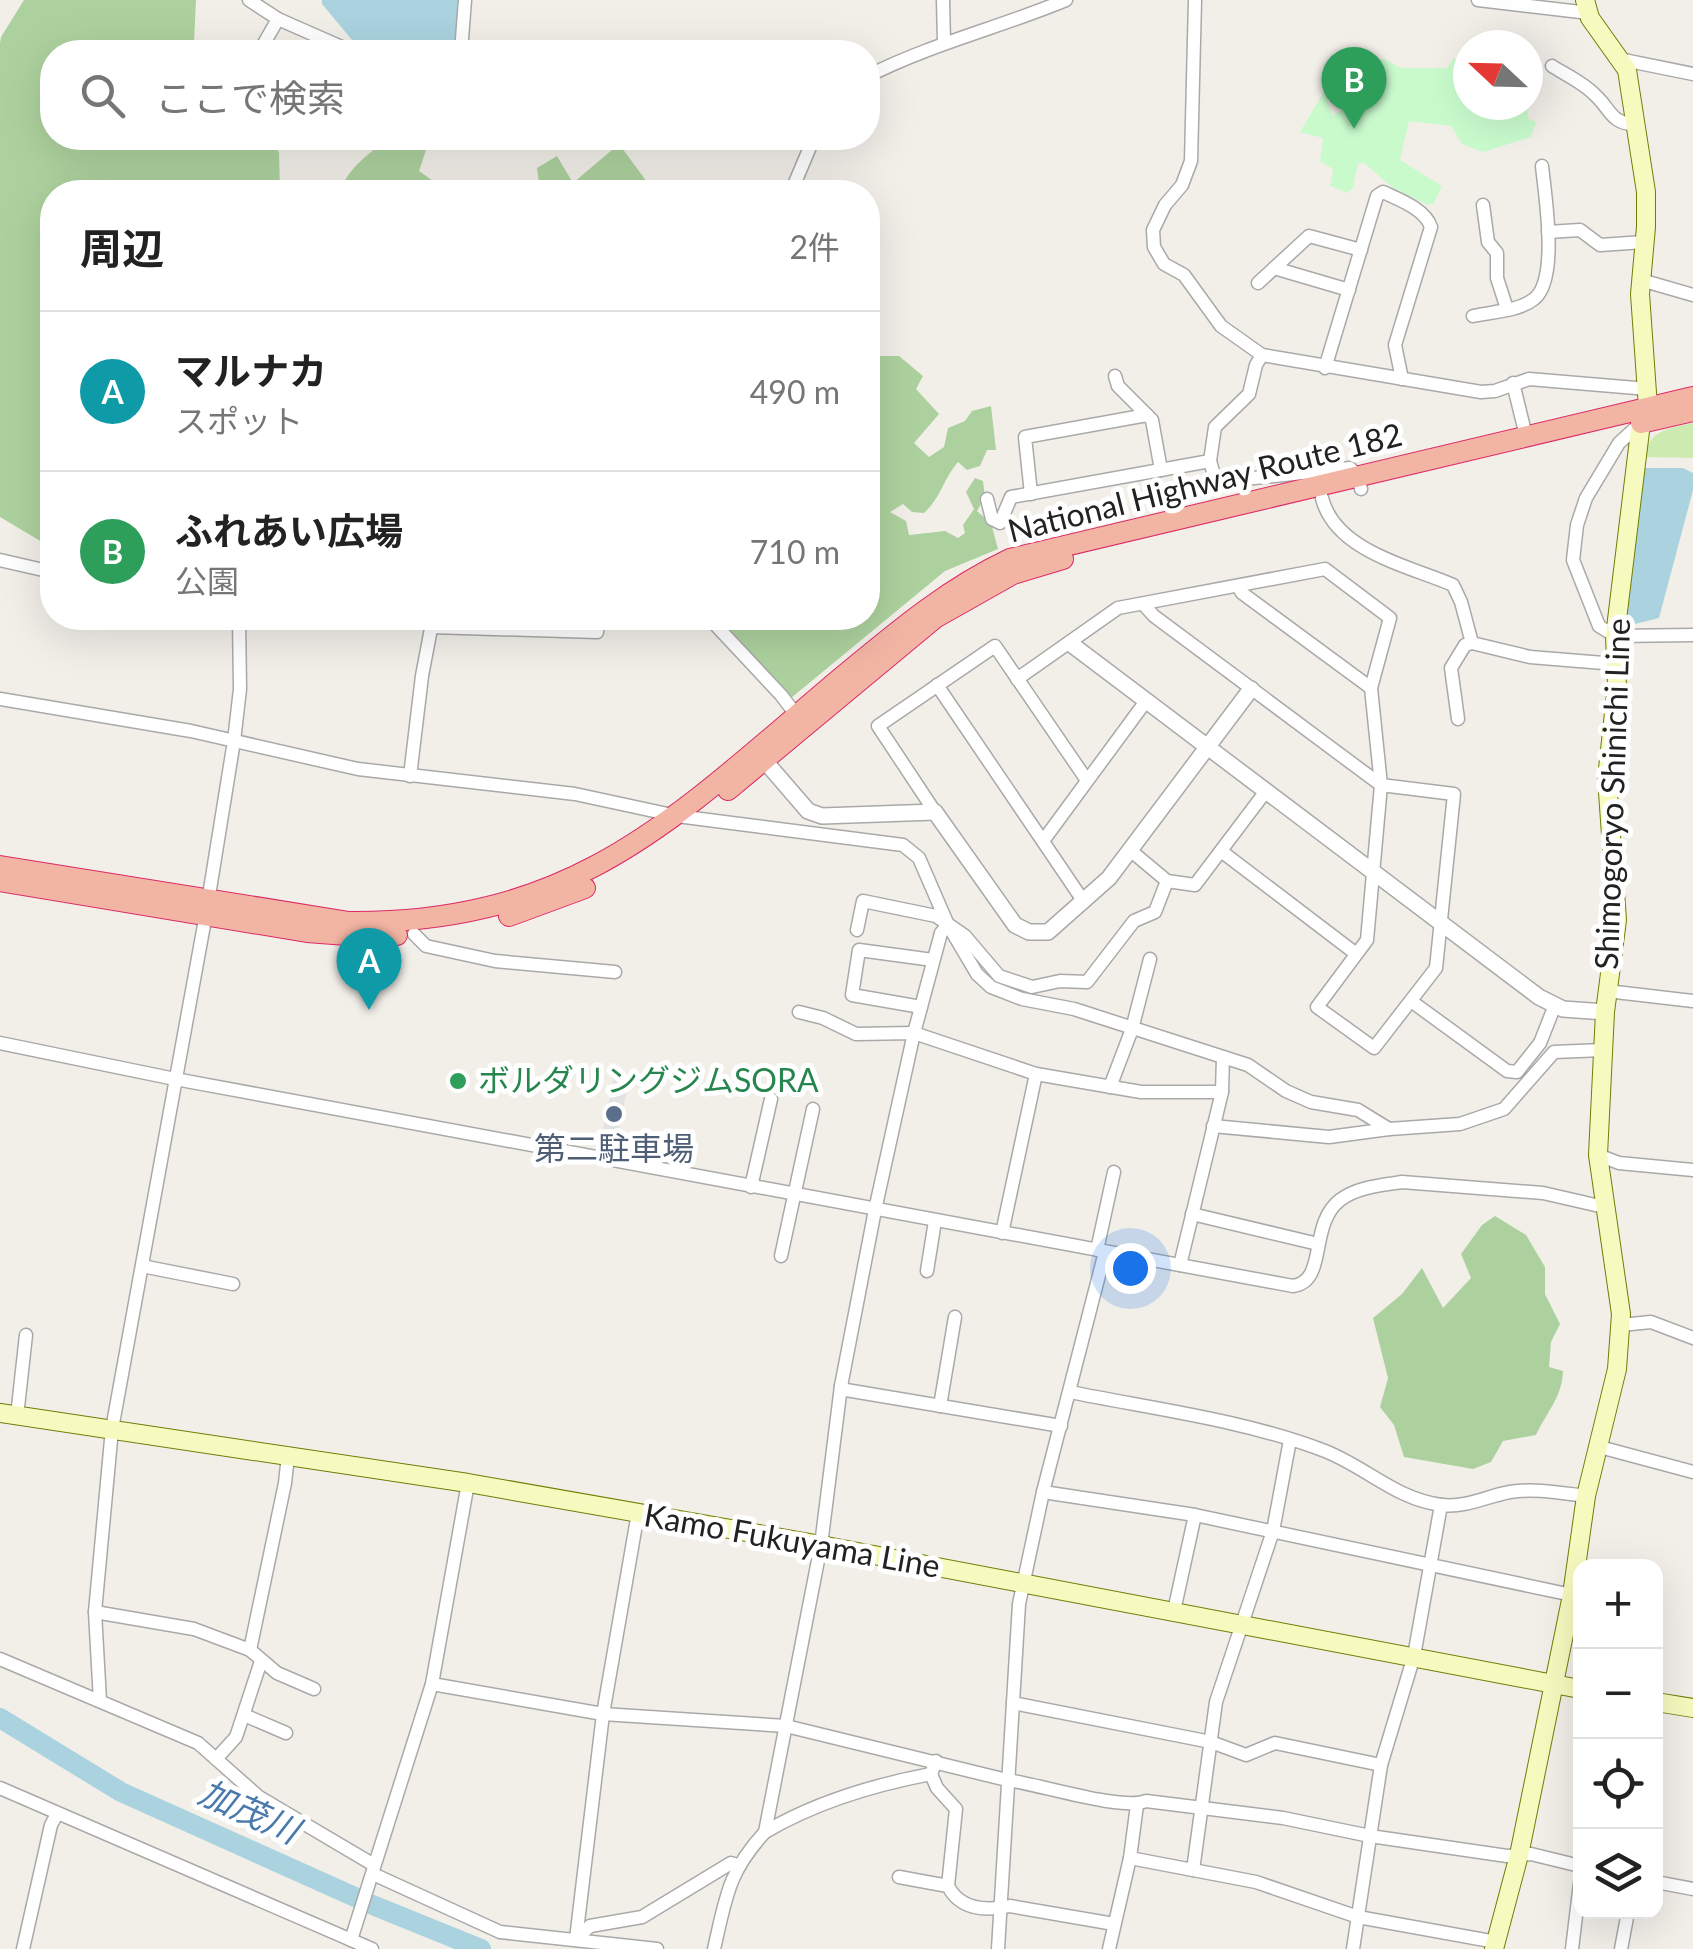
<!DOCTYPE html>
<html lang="ja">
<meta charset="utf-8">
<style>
:root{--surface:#fff;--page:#f6f6f6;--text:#222;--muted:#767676;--line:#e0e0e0;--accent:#111827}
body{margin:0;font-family:Lato,"Noto Sans JP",sans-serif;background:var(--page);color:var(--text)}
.controls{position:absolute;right:30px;bottom:30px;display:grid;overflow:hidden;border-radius:20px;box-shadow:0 10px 40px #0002}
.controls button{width:90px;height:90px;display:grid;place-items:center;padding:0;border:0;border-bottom:2px solid var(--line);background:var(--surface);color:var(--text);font:50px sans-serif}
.compass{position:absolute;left:1453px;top:30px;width:90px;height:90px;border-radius:50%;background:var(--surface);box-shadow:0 10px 40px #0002;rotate:292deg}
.you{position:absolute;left:1130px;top:1268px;width:35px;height:35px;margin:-25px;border:8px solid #fff;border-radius:50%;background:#1a73e8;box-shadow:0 0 0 15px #1a73e833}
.badge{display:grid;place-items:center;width:65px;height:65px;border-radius:50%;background:var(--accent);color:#fff;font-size:32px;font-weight:700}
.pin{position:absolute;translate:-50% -82px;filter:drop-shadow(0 2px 5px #0008)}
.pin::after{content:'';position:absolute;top:52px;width:35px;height:30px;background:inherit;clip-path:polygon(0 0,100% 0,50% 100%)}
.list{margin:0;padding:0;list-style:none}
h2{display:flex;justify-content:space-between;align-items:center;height:130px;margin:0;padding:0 40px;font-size:42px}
h2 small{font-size:32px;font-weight:400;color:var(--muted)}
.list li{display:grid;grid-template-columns:65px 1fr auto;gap:30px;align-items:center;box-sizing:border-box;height:160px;padding:0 40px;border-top:2px solid var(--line)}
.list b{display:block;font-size:38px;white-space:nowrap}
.list p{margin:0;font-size:32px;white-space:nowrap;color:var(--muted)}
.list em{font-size:32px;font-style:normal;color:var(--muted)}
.icon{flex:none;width:55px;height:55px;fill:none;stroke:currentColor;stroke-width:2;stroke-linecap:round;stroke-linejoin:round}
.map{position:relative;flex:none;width:1693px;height:1949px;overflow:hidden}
.search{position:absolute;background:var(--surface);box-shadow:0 10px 40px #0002;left:40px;top:40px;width:840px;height:110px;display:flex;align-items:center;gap:25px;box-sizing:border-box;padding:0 35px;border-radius:40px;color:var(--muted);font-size:38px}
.panel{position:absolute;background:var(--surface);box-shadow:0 10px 40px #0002;left:40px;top:180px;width:840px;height:450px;border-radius:40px}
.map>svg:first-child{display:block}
.grass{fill:#cdebb0}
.forest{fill:#add19e}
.park{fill:#c8facc}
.parking{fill:#e2e2e2}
.water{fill:#aad3df}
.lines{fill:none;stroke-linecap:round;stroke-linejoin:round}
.river{stroke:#aad3df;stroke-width:20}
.minor-casing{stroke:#a9a9a9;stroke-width:15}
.tertiary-casing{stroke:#a9a9a9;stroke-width:18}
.secondary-casing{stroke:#707d05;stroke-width:20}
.trunk-casing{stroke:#dc2a67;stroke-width:22}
.minor{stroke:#fff;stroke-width:12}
.tertiary{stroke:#fff;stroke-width:15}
.secondary{stroke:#f7fabf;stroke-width:18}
.trunk{stroke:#f2b4a3;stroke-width:20}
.leisure-dot{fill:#2e9e5b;stroke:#fff;stroke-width:4}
.service-dot{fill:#5c6f8a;stroke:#fff;stroke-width:4}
.labels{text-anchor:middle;stroke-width:10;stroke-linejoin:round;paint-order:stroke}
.street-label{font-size:32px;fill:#222;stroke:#fff}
.leisure-label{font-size:32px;fill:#27864d;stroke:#fff;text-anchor:start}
.service-label{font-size:32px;fill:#4e5e75;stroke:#fff}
.water-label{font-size:35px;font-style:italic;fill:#4a7aab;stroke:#fff}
</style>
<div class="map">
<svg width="1693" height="1949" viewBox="0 0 1693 1949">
<rect width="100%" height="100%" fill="#f2efe9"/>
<!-- grass -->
<path class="grass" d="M 1693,423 L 1693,458 L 1644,457 C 1650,429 1668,429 1693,423 Z"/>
<!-- forest -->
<g class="forest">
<path d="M 24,0 L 196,0 L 194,42 L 208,52 L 52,52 L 52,138 L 266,138 L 279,152 L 280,192 L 52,192 L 52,548 L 0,517 L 0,43 L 1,37 Z"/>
<path d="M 390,138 L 430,138 L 419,171 L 436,183 L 434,192 L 340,192 C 345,171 373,149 390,138 Z"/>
<path d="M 619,144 L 650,186 L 643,192 L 540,192 L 537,168 L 557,156 L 573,183 Z"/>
<path d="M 873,356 L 899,356 L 923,376 L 916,389 L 939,414 L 914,443 L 929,457 L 944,447 L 948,428 L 965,421 L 972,411 L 991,406 L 996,450 L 987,450 L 980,466 L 967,470 L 958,462 C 944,478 940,499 924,513 L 912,512 L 903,504 L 890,512 L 906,521 L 909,535 L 945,531 L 958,538 L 965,533 L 963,525 L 974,509 L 966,492 L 975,478 L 983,481 L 985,497 L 977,511 L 991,523 L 998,549 L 945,571 L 791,698 L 713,621 L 715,618 L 868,618 L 868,373 Z"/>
<path d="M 1495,1216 L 1526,1235 L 1545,1267 L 1545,1294 L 1560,1324 L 1551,1342 L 1549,1367 L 1563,1371 C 1562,1398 1547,1411 1536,1435 L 1503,1441 L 1491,1462 L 1473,1469 L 1404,1457 L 1394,1425 L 1380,1407 L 1388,1378 L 1373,1318 L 1402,1294 L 1422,1268 L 1443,1308 L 1471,1278 L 1461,1254 L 1482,1225 Z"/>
</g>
<!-- park -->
<path class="park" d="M 1383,58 L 1401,68 L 1447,68 L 1454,58 L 1468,61 L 1468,105 L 1527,105 L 1528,118 L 1536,122 L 1531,137 L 1483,152 L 1462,144 L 1451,126 L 1409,121 L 1400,160 L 1442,186 L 1434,203 L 1428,205 L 1392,187 L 1364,163 L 1358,163 L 1353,188 L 1347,193 L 1330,186 L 1333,169 L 1320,161 L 1323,138 L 1300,132 L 1325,90 L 1332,116 L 1372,91 L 1365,76 Z"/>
<!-- parking -->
<path class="parking" d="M 615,1073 L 630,1076 L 613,1156 L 598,1153 Z"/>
<!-- water -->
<g class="water">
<path d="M 322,0 L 459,0 L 455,52 L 362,52 L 322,4 Z"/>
<path d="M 1642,468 L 1683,468 L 1693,473 L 1693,490 L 1659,618 L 1623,627 Z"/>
</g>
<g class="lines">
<!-- river -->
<path class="river" d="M 0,1718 L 121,1792 L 375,1906 L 481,1949"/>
<defs>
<g id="minor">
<path d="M 249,0 L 278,19 L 353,52"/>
<path d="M 943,0 L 944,43"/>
<path d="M 1195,0 L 1191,161 L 1182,185 L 1165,205 L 1153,230 L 1154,247 L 1164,264 L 1184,275 L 1221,326 L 1262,355 L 1481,392 L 1495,391 L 1529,379 L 1648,389"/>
<path d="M 1478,0 L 1589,13"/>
<path d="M 223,51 L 225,52"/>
<path d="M 259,52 L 278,19"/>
<path d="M 461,52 L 465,0"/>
<path d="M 1619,59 L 1693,74"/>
<path d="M 1552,66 C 1566,75 1584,83 1595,95 C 1610,108 1611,124 1634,124"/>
<path d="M 868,76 C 931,44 1001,27 1066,0"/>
<path d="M 791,192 L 810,147 L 810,138"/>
<path d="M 1483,205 L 1488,242 L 1497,253 L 1497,278 L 1507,309"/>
<path d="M 1548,232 L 1580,230 L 1600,245 L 1644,242"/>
<path d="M 1274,268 L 1349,290"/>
<path d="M 1641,280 L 1693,295"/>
<path d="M 1258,283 L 1309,236 L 1361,250"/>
<path d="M 1473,316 C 1492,312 1519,311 1534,299 C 1559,280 1545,195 1542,166"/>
<path d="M 1325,368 L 1377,196 L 1383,192 C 1400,200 1425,209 1431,227 L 1395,345 L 1402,379"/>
<path d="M 1115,376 L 1118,386 L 1152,420 L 1161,470"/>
<path d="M 1513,383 L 1526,436"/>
<path d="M 1641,423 L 1619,443 L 1586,498 L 1577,525 L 1573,560 L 1599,626 L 1615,636 L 1693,635"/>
<path d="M 1210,461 L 1215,427 L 1249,394 L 1256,365 L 1262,355"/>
<path d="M 1031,494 L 1025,437 L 1147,415"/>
<path d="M 1322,498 C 1335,551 1409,566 1453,585 L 1461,602 L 1472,643"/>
<path d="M 987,499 L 992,519 L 1000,523 L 1011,497 L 1210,461 L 1216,482 L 1350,468 L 1358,476 L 1361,489"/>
<path d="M 0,560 L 52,572"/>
<path d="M 1238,586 L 1242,593 L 1371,688"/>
<path d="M 709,618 L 781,695 L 801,721"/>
<path d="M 431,627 L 597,632 L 600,618"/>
<path d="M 1017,679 L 1118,608 L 1325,569 L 1390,618 L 1371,688 L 1381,785 L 1367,940 L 1317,1007 L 1374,1048 L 1436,968 L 1454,794 L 1381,785 L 1154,616 L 1143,604"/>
<path d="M 937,685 L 1084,902"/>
<path d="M 0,699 L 191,731 L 358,769 L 575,794 L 677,816 L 903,845 L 919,858 L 948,925 L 977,974 L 991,987 L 1022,999 L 1074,1009 L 1248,1065 L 1286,1091 L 1311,1102 L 1358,1110 L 1389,1129 L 1460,1124 L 1504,1109 L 1554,1052 L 1603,1050"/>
<path d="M 1458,719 L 1451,668 L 1465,645 L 1472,643 L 1530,657 L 1616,664"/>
<path d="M 410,776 L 422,676 L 433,618"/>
<path d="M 935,812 L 878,726 L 995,646 L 1086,779"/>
<path d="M 1043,841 L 1146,701"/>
<path d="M 1130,850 L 1167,881 L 1195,885 L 1266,791"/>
<path d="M 1221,851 L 1355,953"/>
<path d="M 857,930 L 863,901 L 936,916 L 965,936 L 999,976 L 1032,987 L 1060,981 L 1087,982 L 1134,921 L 1155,912 L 1167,881"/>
<path d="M 414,934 L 426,946 L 495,961 L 615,972"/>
<path d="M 1607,991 L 1693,1001"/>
<path d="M 1411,1001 L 1507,1071 L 1517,1072 L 1540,1043 L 1555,1005"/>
<path d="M 921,1007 L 852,995 L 859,950 L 933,960"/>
<path d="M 799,1012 L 823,1018 L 856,1034 L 914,1033 L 1036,1074 L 1141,1092 L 1222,1092"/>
<path d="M 0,1043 L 175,1079 L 1293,1286 C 1328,1281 1308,1225 1340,1200 C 1357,1187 1382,1185 1402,1182 L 1543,1193 L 1604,1207"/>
<path d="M 1110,1087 L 1132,1029 L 1150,959"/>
<path d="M 1213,1126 L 1329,1137 L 1389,1129"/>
<path d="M 1598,1155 L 1619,1163 L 1693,1170"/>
<path d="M 751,1187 L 771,1099"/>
<path d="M 1192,1214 L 1318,1244"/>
<path d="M 1002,1233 L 1036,1074"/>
<path d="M 1097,1250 L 1114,1172"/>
<path d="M 781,1256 L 813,1109"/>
<path d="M 1180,1265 L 1222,1092 L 1223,1057"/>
<path d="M 142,1266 L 233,1284"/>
<path d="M 927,1271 L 935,1221"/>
<path d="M 1621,1325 L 1651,1322 L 1693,1338"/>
<path d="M 841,1386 L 846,1390 L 1061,1426"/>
<path d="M 1070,1392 C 1154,1409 1244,1420 1325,1451 C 1366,1467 1397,1500 1442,1505 C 1466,1508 1487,1496 1510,1492 C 1535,1488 1561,1493 1586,1496"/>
<path d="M 940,1406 L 955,1317"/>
<path d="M 17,1416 L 26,1335"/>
<path d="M 1596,1446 L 1693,1472"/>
<path d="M 1043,1492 L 1195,1515 L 1572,1595"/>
<path d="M 1174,1611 L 1195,1515"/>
<path d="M 95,1612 L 194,1629 L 250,1650 L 277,1673 L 314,1689"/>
<path d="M 250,1650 L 285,1483 L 288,1456"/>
<path d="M 0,1659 L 198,1743 L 259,1797 L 374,1865"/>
<path d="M 432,1684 L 603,1714 L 786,1726 L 1007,1780 C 1039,1784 1121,1811 1146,1801 L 1283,1818 L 1370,1836 L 1507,1856 L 1531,1854 L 1580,1866"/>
<path d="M 100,1701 L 95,1612 L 112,1429 L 206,914 L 234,741 L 240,689 L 239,618"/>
<path d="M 1013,1703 L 1211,1742 L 1246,1755 L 1275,1743 L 1381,1765"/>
<path d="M 244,1715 L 286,1733"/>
<path d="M 216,1759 L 236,1737 L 261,1661"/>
<path d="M 931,1774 L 937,1788 L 956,1809 L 948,1886"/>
<path d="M 0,1788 L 372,1949"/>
<path d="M 765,1832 C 816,1802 873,1785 931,1774 L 936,1761"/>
<path d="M 1130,1858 L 1256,1882 L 1358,1917 L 1496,1942"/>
<path d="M 1193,1870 L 1216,1702 L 1273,1531 L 1290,1440"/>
<path d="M 373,1874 L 500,1932 L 657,1949"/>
<path d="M 899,1877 L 948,1886 C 960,1910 986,1911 1010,1906 L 1114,1924"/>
<path d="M 1656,1882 L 1693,1889"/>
<path d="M 576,1939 L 603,1714 L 638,1513"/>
<path d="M 576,1939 L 590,1926 L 642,1917 L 731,1863 L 737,1865"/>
<path d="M 351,1940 L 432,1684 L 468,1483"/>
<path d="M 23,1949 L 51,1825 L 57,1814"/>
<path d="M 714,1949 C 726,1897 728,1872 765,1832 L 821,1545 L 841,1386 L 875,1210 L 914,1033 L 941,933 L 948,925"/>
<path d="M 998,1949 L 1019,1604 L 1043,1492 L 1105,1252"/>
<path d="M 1109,1949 L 1130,1858 L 1137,1805"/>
<path d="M 1353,1949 L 1381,1765 L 1414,1656 L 1441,1505"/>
<path d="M 1572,1949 L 1580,1883"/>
<path d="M 1621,1949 L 1628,1912"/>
</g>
<g id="tertiary">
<path d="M 1071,644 L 1539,997 L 1563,1009 L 1605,1012"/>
<path d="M 758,753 L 808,811 L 822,816 L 935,812 L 1015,925 L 1029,932 L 1048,932 L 1109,878 L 1251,689"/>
</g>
<g id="secondary">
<path d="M 0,1413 L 468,1483 L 821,1545 L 1580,1689"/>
<path d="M 1656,1702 L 1693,1708"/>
<path d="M 1494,1949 L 1519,1855 L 1572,1595 L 1586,1496 L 1617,1369 L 1621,1314 L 1598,1155 L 1605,1012 L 1617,920 L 1607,778 L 1617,685 L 1615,636 L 1641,423 L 1648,407 L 1640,294 L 1646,227 L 1646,192 L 1627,70 L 1590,18 L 1585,0"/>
</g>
<g id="trunk">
<path d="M 1641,423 L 1693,411"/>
<path d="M 728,790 L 935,618 L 1013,574 L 1063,559"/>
<path d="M 0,866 L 349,922 C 579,924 679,814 843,676 C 896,632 948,588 1010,559 L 1693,397"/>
<path d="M 0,881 L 307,932 L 360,936 L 397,935"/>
<path d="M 509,916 L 585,888"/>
</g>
</defs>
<!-- minor casing -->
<use href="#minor" class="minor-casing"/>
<!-- tertiary casing -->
<use href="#tertiary" class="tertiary-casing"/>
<!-- secondary casing -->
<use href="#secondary" class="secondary-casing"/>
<!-- trunk casing -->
<use href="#trunk" class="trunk-casing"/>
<!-- minor -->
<use href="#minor" class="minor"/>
<!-- tertiary -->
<use href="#tertiary" class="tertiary"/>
<!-- secondary -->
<use href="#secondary" class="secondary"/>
<!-- trunk -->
<use href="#trunk" class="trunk"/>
</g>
<!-- markers -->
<circle class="leisure-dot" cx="458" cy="1081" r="10"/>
<circle class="service-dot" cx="614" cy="1114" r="10"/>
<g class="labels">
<!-- street labels -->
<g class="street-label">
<text transform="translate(1205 483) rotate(-14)" y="11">National Highway Route 182</text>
<text transform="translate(1613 794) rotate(-88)" y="11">Shimogoryo Shinichi Line</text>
<text transform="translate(792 1541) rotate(10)" y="11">Kamo Fukuyama Line</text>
</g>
<!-- leisure labels -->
<g class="leisure-label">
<text x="478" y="1092">ボルダリングジムSORA</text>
</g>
<!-- service labels -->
<g class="service-label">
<text x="614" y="1160">第二駐車場</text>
</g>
<!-- water labels -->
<g class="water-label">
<text transform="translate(249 1812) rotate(24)" y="12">加茂川</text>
</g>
</g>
</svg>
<div class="controls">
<button>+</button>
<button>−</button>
<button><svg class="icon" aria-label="locate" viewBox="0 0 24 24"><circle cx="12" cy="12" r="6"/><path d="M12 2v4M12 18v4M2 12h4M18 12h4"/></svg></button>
<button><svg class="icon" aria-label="layers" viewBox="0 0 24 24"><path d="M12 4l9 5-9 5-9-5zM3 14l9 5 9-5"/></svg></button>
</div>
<svg class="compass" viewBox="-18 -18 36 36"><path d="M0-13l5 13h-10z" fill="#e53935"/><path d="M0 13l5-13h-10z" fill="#767676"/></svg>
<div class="you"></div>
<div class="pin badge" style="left:369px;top:1010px;background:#0f9aa8">A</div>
<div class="pin badge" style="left:1354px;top:129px;background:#2e9e5b">B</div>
<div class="search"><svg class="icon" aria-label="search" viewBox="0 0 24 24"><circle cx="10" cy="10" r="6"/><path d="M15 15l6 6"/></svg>ここで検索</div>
<section class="panel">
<h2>周辺<small>2件</small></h2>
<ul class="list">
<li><span class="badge" style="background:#0f9aa8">A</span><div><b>マルナカ</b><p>スポット</p></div><em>490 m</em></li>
<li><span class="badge" style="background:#2e9e5b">B</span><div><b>ふれあい広場</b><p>公園</p></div><em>710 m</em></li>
</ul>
</section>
</div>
